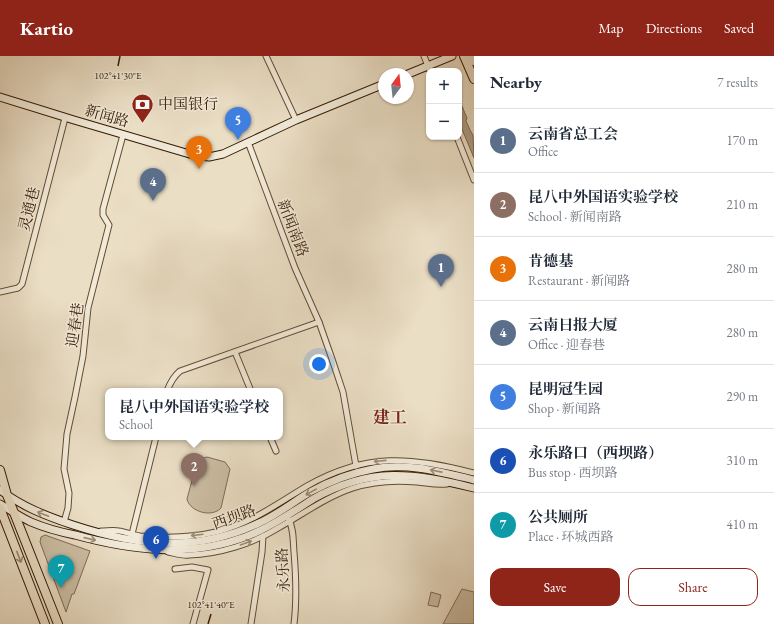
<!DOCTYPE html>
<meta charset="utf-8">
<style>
:root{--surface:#fff;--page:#f2f2f3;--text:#1f2937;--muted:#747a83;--line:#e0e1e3;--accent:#8f2418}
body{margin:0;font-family:"EB Garamond","Noto Serif SC",serif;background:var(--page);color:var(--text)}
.controls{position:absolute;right:12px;top:12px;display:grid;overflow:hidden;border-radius:8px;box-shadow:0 1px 3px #0004}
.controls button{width:36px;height:36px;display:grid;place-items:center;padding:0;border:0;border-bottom:1px solid var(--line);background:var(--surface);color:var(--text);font:20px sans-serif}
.compass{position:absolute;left:378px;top:12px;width:36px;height:36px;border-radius:50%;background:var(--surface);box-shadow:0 1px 3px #0004;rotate:15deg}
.you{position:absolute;left:319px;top:308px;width:14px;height:14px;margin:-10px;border:3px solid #fff;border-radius:50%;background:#1a73e8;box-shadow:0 0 0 6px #1a73e833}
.badge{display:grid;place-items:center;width:26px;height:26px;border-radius:50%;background:var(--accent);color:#fff;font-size:13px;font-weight:700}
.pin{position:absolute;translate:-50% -33px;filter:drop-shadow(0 1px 2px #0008)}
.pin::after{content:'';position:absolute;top:21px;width:14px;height:12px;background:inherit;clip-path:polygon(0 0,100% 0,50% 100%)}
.popup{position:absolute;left:105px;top:332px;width:178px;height:52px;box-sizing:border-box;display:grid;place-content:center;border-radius:8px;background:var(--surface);filter:drop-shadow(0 1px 3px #0005);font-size:13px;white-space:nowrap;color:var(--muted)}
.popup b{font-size:15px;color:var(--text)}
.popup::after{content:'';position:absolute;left:50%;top:100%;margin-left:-8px;border:8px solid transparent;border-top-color:var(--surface)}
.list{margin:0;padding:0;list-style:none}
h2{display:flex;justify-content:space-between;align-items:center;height:52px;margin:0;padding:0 16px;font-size:17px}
h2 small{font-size:13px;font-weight:400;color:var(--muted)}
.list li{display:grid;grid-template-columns:26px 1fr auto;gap:12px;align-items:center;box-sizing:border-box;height:64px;padding:0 16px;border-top:1px solid var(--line)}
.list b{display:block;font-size:15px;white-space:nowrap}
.list p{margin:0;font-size:13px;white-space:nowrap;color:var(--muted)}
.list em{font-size:13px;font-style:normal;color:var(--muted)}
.actions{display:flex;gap:8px;padding:12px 16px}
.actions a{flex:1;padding:9px 0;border:1px solid var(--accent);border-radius:12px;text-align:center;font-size:14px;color:var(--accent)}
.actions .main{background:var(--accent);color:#fff}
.map{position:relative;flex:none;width:474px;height:568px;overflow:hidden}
header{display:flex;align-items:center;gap:24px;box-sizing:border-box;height:56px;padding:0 20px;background:var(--accent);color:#fff}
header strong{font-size:19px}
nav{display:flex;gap:22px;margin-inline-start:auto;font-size:14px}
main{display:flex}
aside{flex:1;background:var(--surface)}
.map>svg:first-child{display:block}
.green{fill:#cbbda4;stroke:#806c52}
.water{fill:#ad9c82;stroke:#7d684e}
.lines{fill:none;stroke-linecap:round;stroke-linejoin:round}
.street-casing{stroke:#634c31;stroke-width:7}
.secondary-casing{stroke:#361b00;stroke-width:9}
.primary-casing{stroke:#361b00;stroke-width:10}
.street{stroke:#f1ead9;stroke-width:5}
.secondary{stroke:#f1ead9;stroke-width:7}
.primary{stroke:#eadec5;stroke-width:8}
.oneway{stroke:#9d8d77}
.oneway2{stroke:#99866c}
.ticks{fill:none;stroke:#361b00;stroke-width:1.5}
.labels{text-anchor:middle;stroke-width:3;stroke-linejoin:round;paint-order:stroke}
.poi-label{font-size:15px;fill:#361b00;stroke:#f1ead9;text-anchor:start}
.street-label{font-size:15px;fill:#361b00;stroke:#f1ead9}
.quarter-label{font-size:17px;font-weight:bold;fill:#7a1f14;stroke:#f1ead9}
.ticks-label{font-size:10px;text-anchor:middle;fill:#361b00;stroke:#f1ead9;stroke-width:3;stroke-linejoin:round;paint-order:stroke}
</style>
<header>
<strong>Kartio</strong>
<nav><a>Map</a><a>Directions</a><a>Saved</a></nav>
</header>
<main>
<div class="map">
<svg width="474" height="568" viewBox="0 0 474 568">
<rect width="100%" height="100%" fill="#eadec5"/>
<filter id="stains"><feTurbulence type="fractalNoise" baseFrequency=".005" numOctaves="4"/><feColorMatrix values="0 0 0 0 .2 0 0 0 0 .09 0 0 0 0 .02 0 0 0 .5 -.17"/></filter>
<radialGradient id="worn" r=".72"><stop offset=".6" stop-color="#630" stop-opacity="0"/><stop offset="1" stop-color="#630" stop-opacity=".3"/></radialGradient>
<!-- green -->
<g class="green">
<path d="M 207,401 L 225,406 L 230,413 L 221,452 C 212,462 190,456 187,443 L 197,406 L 200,403 Z"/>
<path d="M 45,479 L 90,495 L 74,538 L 72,538 L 66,556 L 40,486 L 41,481 Z"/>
<path d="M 462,533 L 474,536 L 474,568 L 443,568 Z"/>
<path d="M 431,536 L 441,539 L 438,551 L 428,549 Z"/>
</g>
<!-- water -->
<path class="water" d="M 459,36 L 461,41 L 459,43 L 467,62 L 466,65 L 470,74 L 473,79 L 474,102 L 459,66 Z"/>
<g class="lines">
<defs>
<g id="street">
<path d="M 266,0 L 296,64"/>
<path d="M 424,0 L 430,15"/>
<path d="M 457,81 L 474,124"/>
<path d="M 248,86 L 295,212 L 319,266 L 332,303 L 343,336 L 356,410"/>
<path d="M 0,236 L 18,232 L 22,228 L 65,62"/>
<path d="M 235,296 L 251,335"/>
<path d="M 167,335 C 170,327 173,321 180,315 L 319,266"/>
<path d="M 270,381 L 276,395"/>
<path d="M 288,462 C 294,472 293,485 294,496 C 296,520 297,544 294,568"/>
<path d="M 64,466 L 68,452 L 69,437 L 64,413 L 67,378 L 75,341 L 83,300 L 88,252 L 109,169 L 103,159 L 103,153 L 123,79"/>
<path d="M 101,475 C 107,475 114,474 119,475 C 126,476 133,479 140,480 C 165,482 191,482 216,476 C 250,468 277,448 307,430 C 367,396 410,401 474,417"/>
<path d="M 132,478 L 156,381"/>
<path d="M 168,496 C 174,497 182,500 189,499 C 219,498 252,488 278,472 C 303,458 326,441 353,432 C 374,425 395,424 417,426 C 428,427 435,429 447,428"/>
<path d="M 175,513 L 192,511 L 208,514 L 193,568"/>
<path d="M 251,568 L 262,496 L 263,480"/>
</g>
<g id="secondary">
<path d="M 408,18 L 452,0"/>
<path d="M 0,41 L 74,64 L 193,99 L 209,101 L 223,98 L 296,64 L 384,28"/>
<path d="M 0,434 C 23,451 46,460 73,469 C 137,490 196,497 259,467 C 277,459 293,446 310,436 C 330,425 351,417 373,413 C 407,406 441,416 474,424"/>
<path d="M 0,448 C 10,454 20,461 31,466 C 45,472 60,476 75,479 C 130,494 189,502 245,481 C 269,472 291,457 313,443 C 371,410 413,417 474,432"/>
</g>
<g id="primary">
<path d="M 464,0 L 474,23"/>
<path d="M 472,0 L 474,5"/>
<path d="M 0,414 L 7,439 L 58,568"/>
<path d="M 0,452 L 45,568"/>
</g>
</defs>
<!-- street casing -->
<use href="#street" class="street-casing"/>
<!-- secondary casing -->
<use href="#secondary" class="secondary-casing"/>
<!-- primary casing -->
<use href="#primary" class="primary-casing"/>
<!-- street -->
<use href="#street" class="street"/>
<!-- secondary -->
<use href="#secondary" class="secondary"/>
<!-- primary -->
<use href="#primary" class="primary"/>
</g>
<!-- one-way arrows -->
<defs><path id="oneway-shaft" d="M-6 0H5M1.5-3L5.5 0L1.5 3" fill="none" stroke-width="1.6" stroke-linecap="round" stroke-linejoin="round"/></defs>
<g class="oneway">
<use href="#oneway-shaft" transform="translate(380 405) rotate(174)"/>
<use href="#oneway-shaft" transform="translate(436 415) rotate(-169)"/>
<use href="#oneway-shaft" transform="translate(311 436) rotate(151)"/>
<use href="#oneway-shaft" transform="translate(43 458) rotate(-159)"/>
<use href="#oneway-shaft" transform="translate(197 479) rotate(173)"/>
<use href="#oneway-shaft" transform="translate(90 483) rotate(13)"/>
<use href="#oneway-shaft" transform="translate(246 487) rotate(-20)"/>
</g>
<use class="oneway2" href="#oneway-shaft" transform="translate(19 501) rotate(69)"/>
<!-- ticks -->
<path class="ticks" d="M 118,10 L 120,0M 208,568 L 211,558"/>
<!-- icons -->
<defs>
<symbol id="bank-pin" viewBox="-11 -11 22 30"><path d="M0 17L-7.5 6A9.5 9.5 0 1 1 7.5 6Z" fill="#8f2418" stroke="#f1ead9"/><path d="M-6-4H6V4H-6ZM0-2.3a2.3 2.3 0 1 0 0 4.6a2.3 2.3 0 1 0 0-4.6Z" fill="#fff"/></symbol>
</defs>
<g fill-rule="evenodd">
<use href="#bank-pin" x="130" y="36" width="25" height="34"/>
</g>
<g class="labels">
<!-- poi labels -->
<g class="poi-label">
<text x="158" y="53">中国银行</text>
</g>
<!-- street labels -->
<g class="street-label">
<text transform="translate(107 60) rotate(16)" y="5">新闻路</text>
<text transform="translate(29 153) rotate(-76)" y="5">灵通巷</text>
<text transform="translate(293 172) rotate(69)" y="5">新闻南路</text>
<text transform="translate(75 269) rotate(-82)" y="5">迎春巷</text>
<text transform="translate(234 461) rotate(-20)" y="5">西坝路</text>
<text transform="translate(283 514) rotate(-93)" y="5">永乐路</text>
</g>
<!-- quarter labels -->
<g class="quarter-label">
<text x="390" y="367">建工</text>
</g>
</g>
<g class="ticks-label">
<text x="118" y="23">102°41'30"E</text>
<text x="211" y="552">102°41'40"E</text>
</g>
<rect width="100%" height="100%" filter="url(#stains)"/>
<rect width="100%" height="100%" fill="url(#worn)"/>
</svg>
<div class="controls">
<button>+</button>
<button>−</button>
</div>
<svg class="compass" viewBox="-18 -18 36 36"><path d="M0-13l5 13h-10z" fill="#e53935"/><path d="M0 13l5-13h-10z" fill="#747a83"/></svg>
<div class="you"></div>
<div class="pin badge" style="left:441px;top:231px;background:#5c6f8a">1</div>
<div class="pin badge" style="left:194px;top:430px;background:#8d6e63">2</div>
<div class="popup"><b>昆八中外国语实验学校</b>School</div>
<div class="pin badge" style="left:199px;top:113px;background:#e8710a">3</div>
<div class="pin badge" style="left:153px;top:145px;background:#5c6f8a">4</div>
<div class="pin badge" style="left:238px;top:84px;background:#3f7fe0">5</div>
<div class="pin badge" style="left:156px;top:503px;background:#1a4fb4">6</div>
<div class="pin badge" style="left:61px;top:532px;background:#0f9aa8">7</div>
</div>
<aside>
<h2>Nearby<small>7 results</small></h2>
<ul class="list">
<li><span class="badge" style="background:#5c6f8a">1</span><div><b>云南省总工会</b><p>Office</p></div><em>170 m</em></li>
<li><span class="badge" style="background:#8d6e63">2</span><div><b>昆八中外国语实验学校</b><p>School · 新闻南路</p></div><em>210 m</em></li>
<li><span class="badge" style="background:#e8710a">3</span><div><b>肯德基</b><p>Restaurant · 新闻路</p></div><em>280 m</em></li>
<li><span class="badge" style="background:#5c6f8a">4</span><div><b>云南日报大厦</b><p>Office · 迎春巷</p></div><em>280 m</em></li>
<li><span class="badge" style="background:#3f7fe0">5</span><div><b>昆明冠生园</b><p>Shop · 新闻路</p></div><em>290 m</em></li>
<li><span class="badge" style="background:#1a4fb4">6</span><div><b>永乐路口（西坝路）</b><p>Bus stop · 西坝路</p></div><em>310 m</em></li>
<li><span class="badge" style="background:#0f9aa8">7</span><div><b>公共厕所</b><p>Place · 环城西路</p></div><em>410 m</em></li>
</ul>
<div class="actions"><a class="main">Save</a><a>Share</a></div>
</aside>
</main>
